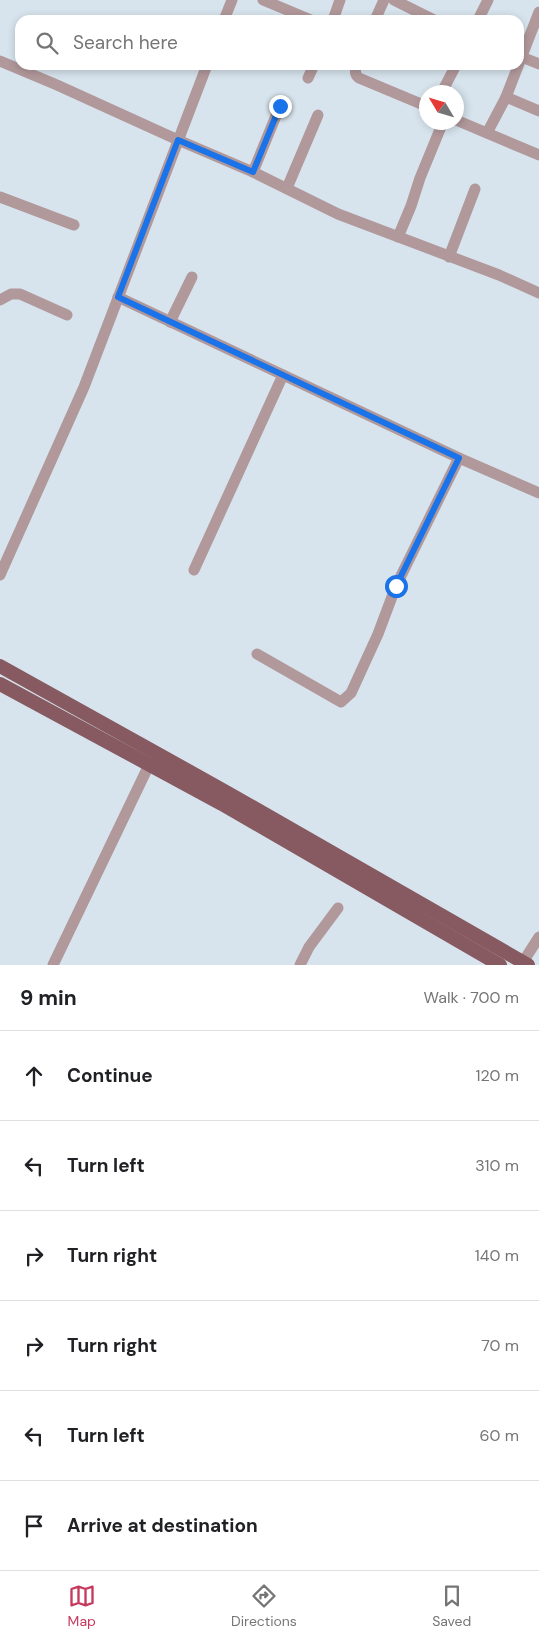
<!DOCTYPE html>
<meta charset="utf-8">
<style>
:root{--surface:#fff;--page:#f6f6f6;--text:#202124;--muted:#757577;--line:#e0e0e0;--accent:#c7385d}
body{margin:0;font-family:"DM Sans",sans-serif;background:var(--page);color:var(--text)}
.compass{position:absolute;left:419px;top:85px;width:45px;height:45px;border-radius:50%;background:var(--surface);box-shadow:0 2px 8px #0003;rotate:308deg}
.stop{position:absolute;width:15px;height:15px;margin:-11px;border:4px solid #1a73e8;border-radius:50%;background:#fff}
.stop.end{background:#1a73e8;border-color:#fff;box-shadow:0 1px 5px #0008}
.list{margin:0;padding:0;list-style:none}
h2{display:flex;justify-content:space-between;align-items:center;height:65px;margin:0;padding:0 20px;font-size:21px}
h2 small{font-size:16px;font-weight:400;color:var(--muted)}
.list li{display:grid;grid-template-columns:32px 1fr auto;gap:15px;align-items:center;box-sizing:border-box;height:90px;padding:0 20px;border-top:1px solid var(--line)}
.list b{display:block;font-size:19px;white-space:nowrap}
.list em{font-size:16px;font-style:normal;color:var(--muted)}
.icon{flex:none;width:28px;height:28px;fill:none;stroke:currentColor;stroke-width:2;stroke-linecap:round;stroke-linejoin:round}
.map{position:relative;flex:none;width:539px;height:965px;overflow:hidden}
.search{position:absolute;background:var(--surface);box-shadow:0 2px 8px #0003;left:15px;right:15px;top:15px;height:55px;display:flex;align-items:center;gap:12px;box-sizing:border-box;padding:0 18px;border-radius:15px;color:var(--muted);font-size:19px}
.sheet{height:605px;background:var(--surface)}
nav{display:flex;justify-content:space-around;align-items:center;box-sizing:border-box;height:70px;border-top:1px solid var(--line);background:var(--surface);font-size:14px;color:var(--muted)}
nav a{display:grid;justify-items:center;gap:2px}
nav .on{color:var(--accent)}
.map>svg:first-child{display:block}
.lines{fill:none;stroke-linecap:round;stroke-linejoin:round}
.minor{stroke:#b1989b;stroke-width:11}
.major{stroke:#865a60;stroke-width:14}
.route{stroke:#1a73e8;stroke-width:6}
</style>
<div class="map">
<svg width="539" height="965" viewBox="0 0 539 965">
<rect width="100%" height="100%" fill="#d7e4ed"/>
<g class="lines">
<!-- minor -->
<g class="minor">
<path d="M 263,0 L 311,20"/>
<path d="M 394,0 L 434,20"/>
<path d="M 224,20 L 232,0"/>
<path d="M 333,20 L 340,0"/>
<path d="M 375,20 L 384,0"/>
<path d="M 478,20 L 488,0"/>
<path d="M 519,56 L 539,64"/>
<path d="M 0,61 L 57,85 L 178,140 L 253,172 L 338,214 L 499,275 L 539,293"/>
<path d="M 357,65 C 355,70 354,74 359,78 L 426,106"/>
<path d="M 308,78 L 314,65"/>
<path d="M 442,92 L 456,65"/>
<path d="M 506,97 L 539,111"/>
<path d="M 456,120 L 539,155"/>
<path d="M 487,133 L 506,97 L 539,12"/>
<path d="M 253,172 L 280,106"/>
<path d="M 287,188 L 318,115"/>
<path d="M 0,197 L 74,225"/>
<path d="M 398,237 L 411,206 L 420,178 L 443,122"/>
<path d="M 449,257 L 475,189"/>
<path d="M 118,297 L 459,458 L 539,493"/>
<path d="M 0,300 L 11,294 L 20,294 L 67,315"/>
<path d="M 170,322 L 192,277"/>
<path d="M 194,570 L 283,375"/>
<path d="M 0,575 L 84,387 L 207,65"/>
<path d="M 257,654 L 341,702 L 351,693 L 378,634 L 396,586 L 459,458"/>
<path d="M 523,962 L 539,937"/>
<path d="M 53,965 L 149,765"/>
<path d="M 300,965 L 309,947 L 338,908"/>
</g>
<!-- major -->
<g class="major">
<path d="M 0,666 L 228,793 L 528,965"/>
<path d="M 0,684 L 222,804 L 500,965"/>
</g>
</g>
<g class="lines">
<!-- route -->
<path class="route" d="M 280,106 L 253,172 L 178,140 L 118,297 L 459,458 L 396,586"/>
</g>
</svg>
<svg class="compass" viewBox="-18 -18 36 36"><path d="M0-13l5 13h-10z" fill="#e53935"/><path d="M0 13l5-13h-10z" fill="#757577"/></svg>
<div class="stop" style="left:396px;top:586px"></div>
<div class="stop end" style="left:280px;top:106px"></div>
<div class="search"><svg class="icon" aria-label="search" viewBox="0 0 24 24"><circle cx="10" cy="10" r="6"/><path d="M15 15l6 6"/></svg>Search here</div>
</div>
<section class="sheet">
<h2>9 min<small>Walk · 700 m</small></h2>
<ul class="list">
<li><svg class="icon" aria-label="ahead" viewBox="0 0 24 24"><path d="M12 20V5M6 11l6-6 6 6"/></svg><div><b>Continue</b></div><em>120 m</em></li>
<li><svg class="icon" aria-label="left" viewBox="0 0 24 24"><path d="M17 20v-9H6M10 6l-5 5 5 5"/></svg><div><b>Turn left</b></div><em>310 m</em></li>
<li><svg class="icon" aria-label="right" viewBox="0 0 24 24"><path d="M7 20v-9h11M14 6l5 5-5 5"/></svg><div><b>Turn right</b></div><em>140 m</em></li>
<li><svg class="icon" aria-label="right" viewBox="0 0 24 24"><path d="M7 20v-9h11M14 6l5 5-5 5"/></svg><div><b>Turn right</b></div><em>70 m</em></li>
<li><svg class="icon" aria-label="left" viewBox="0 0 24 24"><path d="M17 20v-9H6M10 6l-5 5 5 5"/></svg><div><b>Turn left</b></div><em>60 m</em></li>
<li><svg class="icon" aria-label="arrive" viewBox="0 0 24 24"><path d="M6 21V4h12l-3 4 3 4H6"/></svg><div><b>Arrive at destination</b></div></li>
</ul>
</section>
<nav>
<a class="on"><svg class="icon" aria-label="map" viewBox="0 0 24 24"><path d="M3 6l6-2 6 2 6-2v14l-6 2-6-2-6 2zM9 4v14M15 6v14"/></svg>Map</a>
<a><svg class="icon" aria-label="directions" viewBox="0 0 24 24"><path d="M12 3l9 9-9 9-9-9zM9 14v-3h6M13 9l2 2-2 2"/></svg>Directions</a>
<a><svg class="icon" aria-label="saved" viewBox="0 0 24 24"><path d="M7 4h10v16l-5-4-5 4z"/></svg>Saved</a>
</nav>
